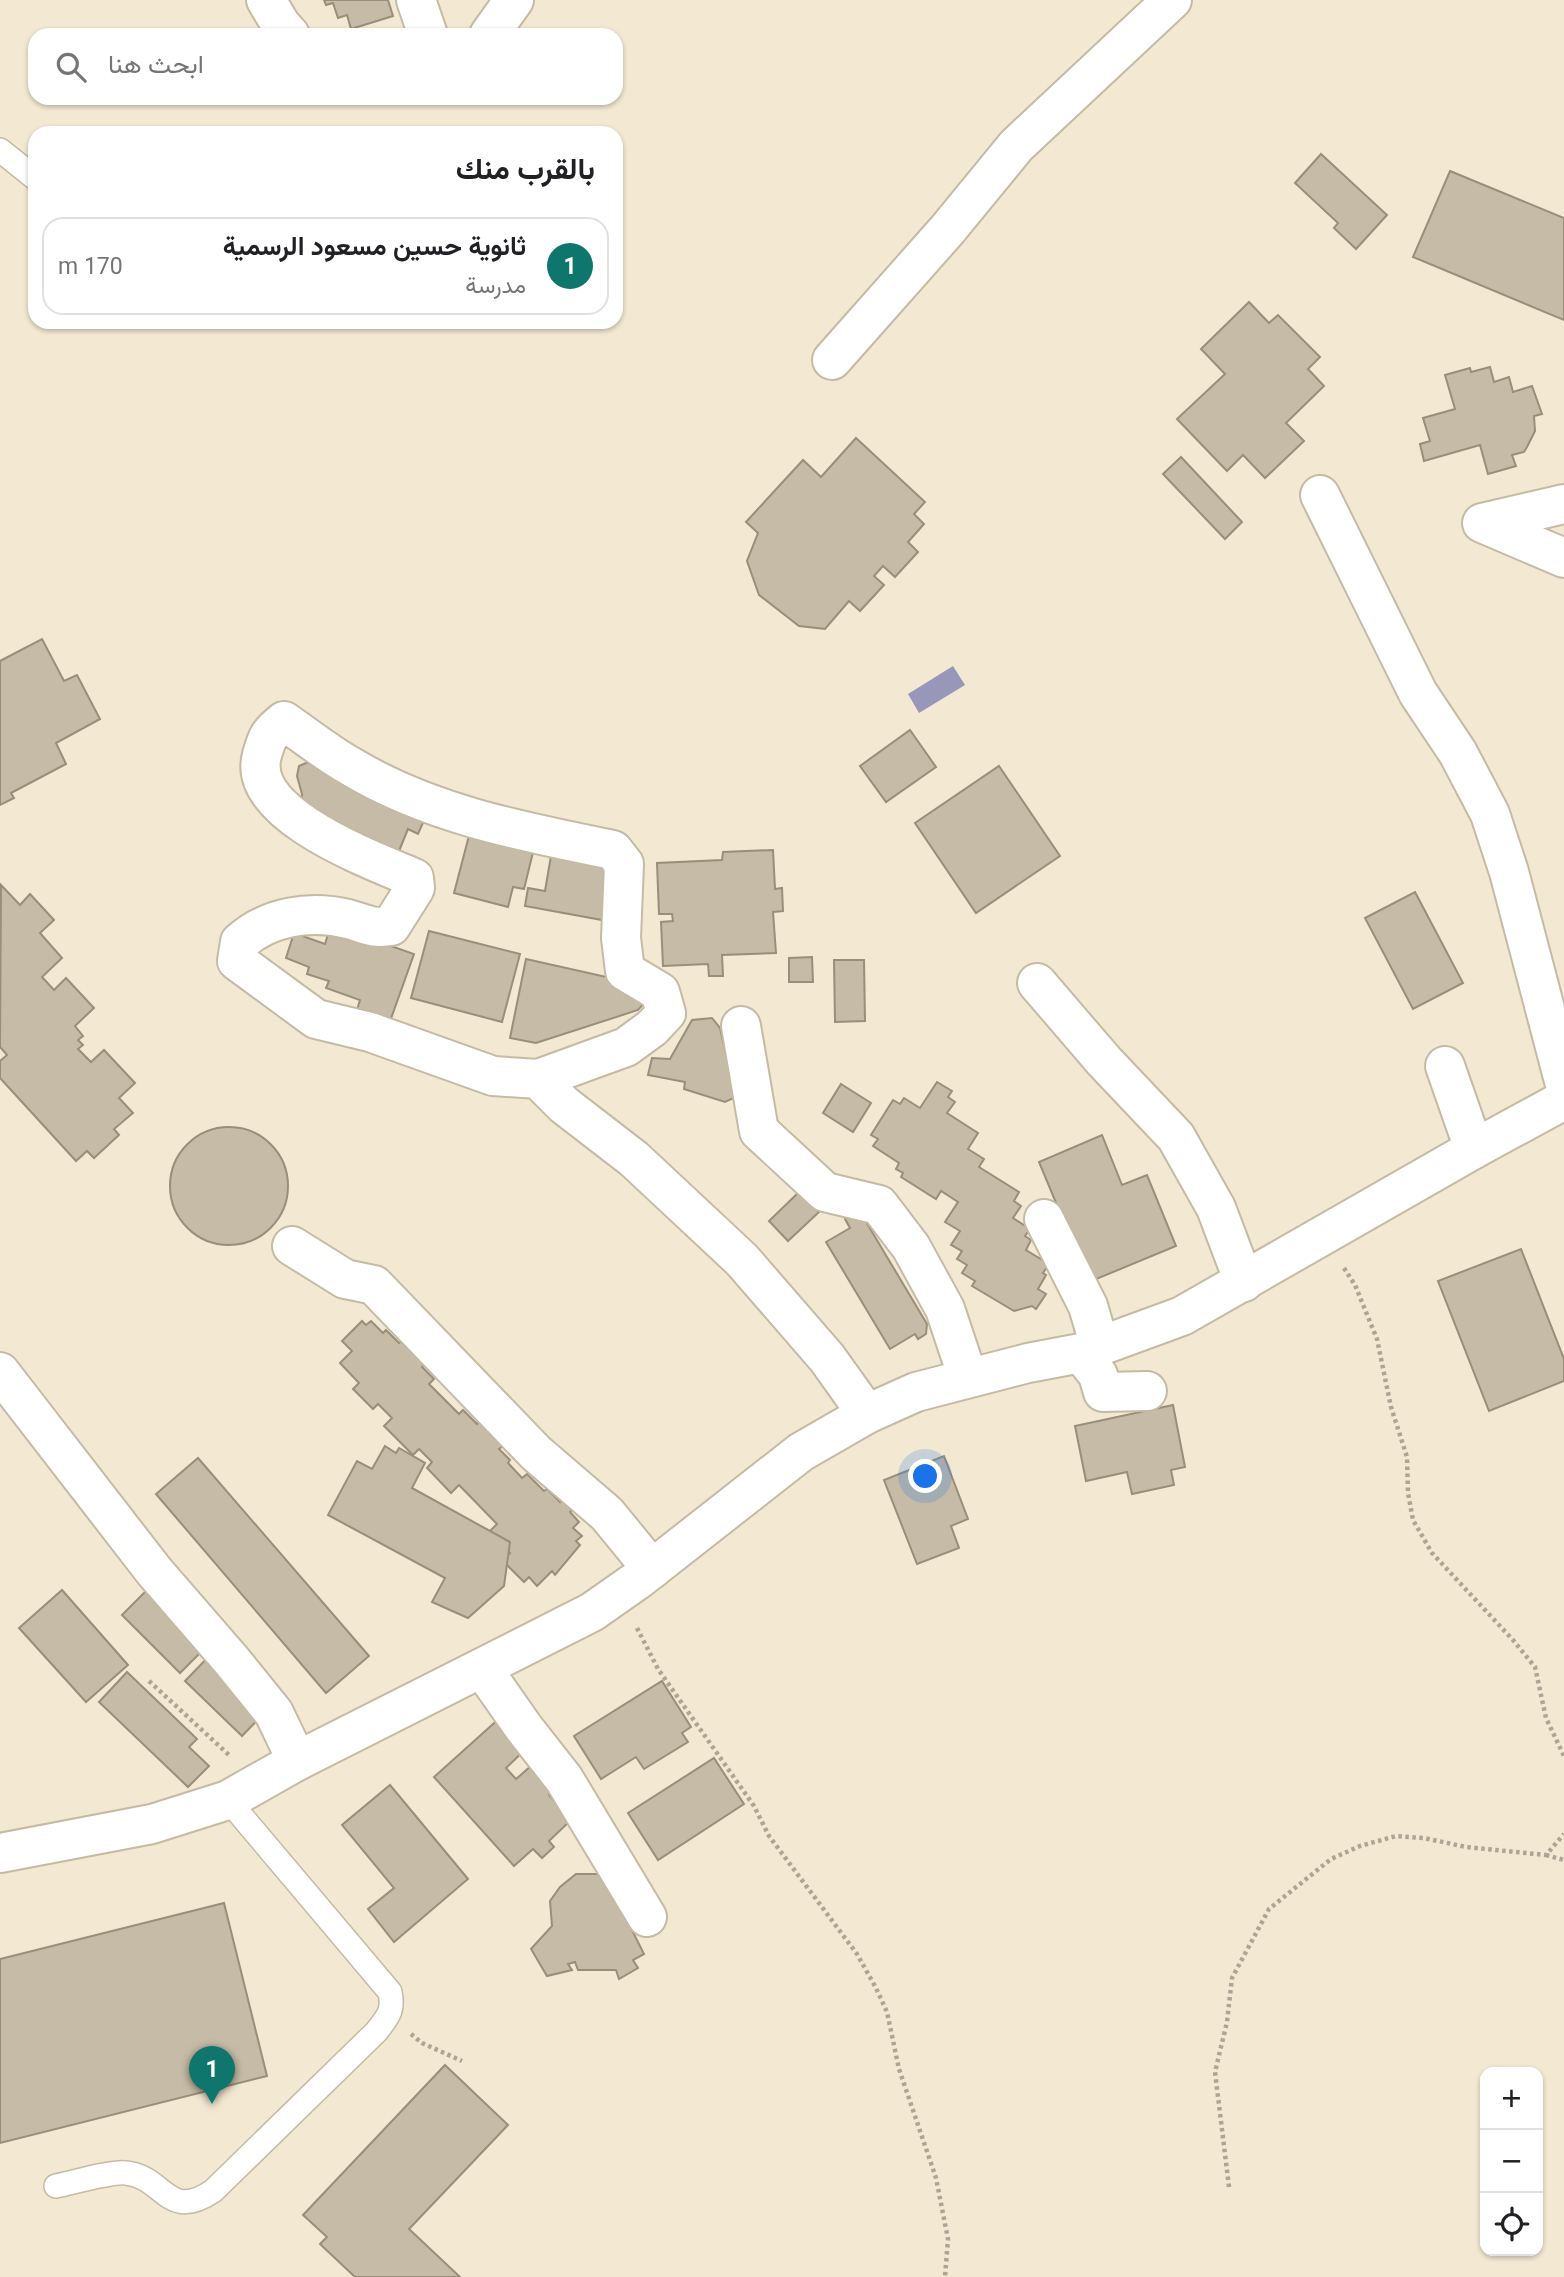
<!DOCTYPE html>
<html lang="ar">
<meta charset="utf-8">
<style>
:root{--surface:#fff;--page:#f6f6f6;--text:#202124;--muted:#757577;--line:#e0e0e0;--accent:#0f766e}
body{margin:0;font-family:Roboto,Vazirmatn,sans-serif;background:var(--page);color:var(--text);direction:rtl}
.controls{position:absolute;right:21px;bottom:21px;display:grid;overflow:hidden;border-radius:14px;box-shadow:0 2px 5px #0004}
.controls button{width:63px;height:63px;display:grid;place-items:center;padding:0;border:0;border-bottom:2px solid var(--line);background:var(--surface);color:var(--text);font:35px sans-serif}
.you{position:absolute;left:926px;top:1477px;width:24px;height:24px;margin:-18px;border:5px solid #fff;border-radius:50%;background:#1a73e8;box-shadow:0 0 0 10px #1a73e833}
.badge{display:grid;place-items:center;width:46px;height:46px;border-radius:50%;background:var(--accent);color:#fff;font-size:23px;font-weight:700}
.pin{position:absolute;translate:-50% -58px;filter:drop-shadow(0 2px 4px #0008)}
.pin::after{content:'';position:absolute;top:37px;width:24px;height:21px;background:inherit;clip-path:polygon(0 0,100% 0,50% 100%)}
.list{margin:0;padding:0;list-style:none}
h2{display:flex;justify-content:space-between;align-items:center;height:91px;margin:0;padding:0 28px;font-size:30px}
h2 small{font-size:23px;font-weight:400;color:var(--muted)}
.list li{display:grid;grid-template-columns:46px 1fr auto;gap:21px;align-items:center;box-sizing:border-box;height:98px;margin:0 14px 14px;padding:0 14px;border:2px solid var(--line);border-radius:21px}
.list b{display:block;font-size:26px;white-space:nowrap}
.list p{margin:0;font-size:23px;white-space:nowrap;color:var(--muted)}
.list em{font-size:23px;font-style:normal;color:var(--muted)}
.icon{flex:none;width:38px;height:38px;fill:none;stroke:currentColor;stroke-width:2;stroke-linecap:round;stroke-linejoin:round}
.map{position:relative;flex:none;width:1564px;height:2277px;overflow:hidden;direction:ltr}
.search{position:absolute;background:var(--surface);box-shadow:0 2px 5px #0004;left:28px;top:28px;width:595px;height:77px;display:flex;align-items:center;gap:18px;box-sizing:border-box;padding:0 24px;border-radius:21px;color:var(--muted);font-size:26px}
.panel{position:absolute;background:var(--surface);box-shadow:0 2px 5px #0004;left:28px;top:126px;width:595px;height:203px;border-radius:21px;direction:rtl}
.map>svg:first-child{display:block}
.water{fill:#9997b9}
.building{fill:#c6bba6;stroke:#998e7a;stroke-width:2}
.lines{fill:none;stroke-linecap:round;stroke-linejoin:round}
.lane-casing{stroke:#c5baa4;stroke-width:26}
.street-casing{stroke:#c5baa4;stroke-width:42}
.path{stroke:#ada494;stroke-width:4.5;stroke-dasharray:3.5 3.5;stroke-linecap:butt}
.lane{stroke:#fff;stroke-width:23}
.street{stroke:#fff;stroke-width:38}
</style>
<div class="map">
<svg width="1564" height="2277" viewBox="0 0 1564 2277">
<rect width="100%" height="100%" fill="#f3e8d2"/>
<!-- water -->
<path class="water" d="M 953,666 L 965,685 L 919,713 L 908,694 Z"/>
<!-- building -->
<g class="building">
<path d="M 324,0 L 388,0 L 393,16 L 351,29 L 347,15 L 338,18 L 333,3 L 326,5 Z"/>
<path d="M 1321,154 L 1387,215 L 1356,249 L 1334,228 L 1338,223 L 1295,183 Z"/>
<path d="M 1450,171 L 1564,218 L 1564,320 L 1413,257 Z"/>
<path d="M 1249,302 L 1269,323 L 1278,315 L 1320,357 L 1308,369 L 1324,386 L 1286,423 L 1304,441 L 1265,478 L 1243,455 L 1227,471 L 1177,419 L 1225,374 L 1201,349 Z"/>
<path d="M 1490,367 L 1494,382 L 1509,377 L 1513,392 L 1532,386 L 1542,414 L 1534,416 L 1535,431 L 1527,447 L 1524,452 L 1512,455 L 1516,466 L 1488,474 L 1480,445 L 1424,461 L 1420,444 L 1430,441 L 1423,418 L 1455,409 L 1445,375 L 1470,368 L 1471,372 Z"/>
<path d="M 856,438 L 925,502 L 914,514 L 924,524 L 908,542 L 918,552 L 895,577 L 883,566 L 874,576 L 884,585 L 860,611 L 849,601 L 825,629 L 799,626 L 759,595 L 747,561 L 758,533 L 746,522 L 803,460 L 821,477 Z"/>
<path d="M 1181,457 L 1242,522 L 1225,539 L 1163,474 Z"/>
<path d="M 42,639 L 64,681 L 77,675 L 100,719 L 56,743 L 66,764 L 11,793 L 14,798 L 0,805 L 0,661 Z"/>
<path d="M 910,730 L 936,767 L 886,802 L 860,766 Z"/>
<path d="M 306,763 L 315,763 L 426,816 L 418,834 L 408,829 L 397,856 L 301,806 L 302,794 L 297,776 L 299,766 Z"/>
<path d="M 999,766 L 1060,856 L 976,913 L 915,823 Z"/>
<path d="M 471,828 L 535,844 L 524,889 L 513,887 L 508,907 L 454,893 Z"/>
<path d="M 553,844 L 618,866 L 608,891 L 602,920 L 525,906 L 528,888 L 545,891 Z"/>
<path d="M 773,850 L 775,889 L 782,888 L 783,911 L 773,912 L 776,953 L 722,955 L 723,976 L 709,976 L 708,964 L 663,966 L 661,922 L 673,921 L 672,914 L 659,914 L 657,863 L 722,860 L 723,852 Z"/>
<path d="M 1,885 L 20,905 L 30,894 L 54,920 L 40,933 L 62,958 L 42,977 L 54,990 L 66,978 L 94,1008 L 75,1026 L 83,1036 L 78,1040 L 83,1045 L 78,1049 L 91,1062 L 104,1050 L 135,1083 L 119,1098 L 133,1113 L 114,1129 L 119,1135 L 94,1158 L 87,1151 L 76,1161 L 0,1078 L 0,1061 L 7,1055 L 0,1047 Z"/>
<path d="M 1415,892 L 1463,983 L 1413,1009 L 1365,918 Z"/>
<path d="M 331,925 L 414,954 L 388,1027 L 355,1016 L 360,1000 L 326,988 L 329,981 L 307,974 L 309,967 L 286,958 L 294,933 L 325,944 Z"/>
<path d="M 429,931 L 520,954 L 502,1022 L 411,998 Z"/>
<path d="M 812,957 L 813,982 L 789,982 L 789,958 Z"/>
<path d="M 526,959 L 638,984 L 646,1001 L 638,1010 L 536,1043 L 510,1038 Z"/>
<path d="M 834,960 L 864,960 L 865,1021 L 835,1022 Z"/>
<path d="M 712,1018 L 720,1028 L 736,1097 L 725,1102 L 684,1089 L 685,1082 L 648,1075 L 652,1058 L 670,1059 L 692,1020 Z"/>
<path d="M 937,1082 L 952,1091 L 948,1097 L 955,1102 L 947,1113 L 978,1133 L 968,1149 L 984,1159 L 979,1167 L 1019,1192 L 1014,1201 L 1021,1206 L 1013,1218 L 1030,1229 L 1025,1236 L 1031,1240 L 1026,1250 L 1049,1264 L 1043,1273 L 1046,1275 L 1038,1289 L 1046,1294 L 1036,1309 L 1032,1306 L 1014,1311 L 972,1286 L 975,1281 L 962,1273 L 967,1265 L 957,1259 L 962,1251 L 951,1245 L 960,1231 L 945,1222 L 958,1202 L 941,1191 L 936,1199 L 901,1177 L 903,1173 L 896,1169 L 899,1163 L 873,1146 L 878,1139 L 871,1135 L 893,1100 L 900,1104 L 904,1098 L 920,1108 Z"/>
<path d="M 841,1084 L 871,1103 L 853,1132 L 823,1113 Z"/>
<circle cx="229" cy="1186" r="59"/>
<path d="M 1102,1135 L 1122,1185 L 1147,1175 L 1176,1246 L 1089,1282 L 1039,1162 Z"/>
<path d="M 800,1191 L 819,1212 L 788,1241 L 769,1221 Z"/>
<path d="M 859,1210 L 927,1324 L 926,1334 L 918,1339 L 915,1334 L 890,1349 L 826,1242 L 850,1228 L 845,1219 Z"/>
<path d="M 1521,1249 L 1564,1359 L 1564,1381 L 1489,1411 L 1438,1281 Z"/>
<path d="M 362,1321 L 366,1325 L 371,1321 L 383,1333 L 386,1330 L 399,1343 L 403,1340 L 426,1363 L 422,1367 L 434,1379 L 429,1384 L 459,1414 L 463,1410 L 477,1424 L 481,1420 L 505,1444 L 499,1449 L 510,1460 L 508,1463 L 522,1478 L 527,1474 L 544,1491 L 547,1489 L 560,1502 L 564,1498 L 574,1508 L 570,1512 L 579,1522 L 573,1528 L 582,1536 L 576,1541 L 580,1545 L 555,1575 L 552,1571 L 537,1586 L 529,1577 L 524,1582 L 503,1561 L 510,1553 L 489,1532 L 497,1524 L 459,1485 L 451,1493 L 427,1468 L 432,1462 L 419,1449 L 413,1455 L 384,1426 L 392,1418 L 378,1404 L 373,1409 L 353,1389 L 359,1383 L 340,1363 L 352,1351 L 342,1341 Z"/>
<path d="M 1173,1405 L 1185,1467 L 1171,1470 L 1174,1485 L 1132,1494 L 1127,1472 L 1086,1481 L 1075,1426 Z"/>
<path d="M 385,1446 L 396,1453 L 399,1448 L 425,1463 L 412,1488 L 510,1542 L 504,1586 L 468,1618 L 432,1602 L 445,1578 L 328,1515 L 357,1461 L 372,1469 Z"/>
<path d="M 944,1456 L 968,1519 L 951,1526 L 959,1548 L 917,1564 L 884,1480 Z"/>
<path d="M 198,1458 L 369,1656 L 326,1693 L 156,1494 Z"/>
<path d="M 154,1583 L 206,1647 L 180,1673 L 122,1615 Z"/>
<path d="M 62,1590 L 128,1665 L 86,1702 L 19,1628 Z"/>
<path d="M 216,1649 L 267,1710 L 242,1736 L 185,1681 Z"/>
<path d="M 127,1672 L 197,1739 L 189,1747 L 209,1766 L 188,1787 L 99,1702 Z"/>
<path d="M 662,1681 L 691,1727 L 682,1733 L 688,1742 L 644,1769 L 636,1757 L 601,1779 L 574,1736 Z"/>
<path d="M 502,1716 L 529,1746 L 506,1768 L 516,1779 L 538,1760 L 552,1792 L 549,1795 L 571,1820 L 549,1841 L 554,1847 L 542,1858 L 533,1849 L 514,1866 L 434,1777 Z"/>
<path d="M 714,1758 L 744,1804 L 658,1860 L 628,1813 Z"/>
<path d="M 390,1785 L 468,1879 L 394,1942 L 368,1909 L 394,1888 L 342,1825 Z"/>
<path d="M 576,1874 L 604,1874 L 644,1954 L 633,1960 L 638,1968 L 619,1979 L 616,1970 L 578,1970 L 575,1962 L 568,1964 L 572,1970 L 547,1976 L 531,1949 L 552,1926 L 550,1901 L 560,1887 Z"/>
<path d="M 224,1903 L 267,2076 L 0,2143 L 0,1959 Z"/>
<path d="M 445,2065 L 508,2125 L 409,2229 L 460,2277 L 355,2277 L 320,2244 L 327,2237 L 303,2215 Z"/>
</g>
<g class="lines">
<defs>
<g id="lane">
<path d="M 0,150 L 35,178"/>
<path d="M 56,2186 C 72,2183 112,2171 126,2173 C 165,2177 167,2222 213,2191 L 377,2031 C 388,2016 394,2011 390,1992 L 228,1800"/>
</g>
<g id="street">
<path d="M 266,0 L 281,25 L 290,35"/>
<path d="M 416,0 L 428,35"/>
<path d="M 489,35 L 514,0"/>
<path d="M 832,360 L 948,229 L 1016,146 L 1172,0"/>
<path d="M 1320,495 L 1418,693 L 1458,753 L 1490,814 L 1509,872 L 1564,1081"/>
<path d="M 1564,504 L 1482,523 L 1564,558"/>
<path d="M 1037,983 L 1104,1061 L 1176,1137 L 1216,1208 L 1244,1282"/>
<path d="M 741,1026 L 759,1131 L 825,1192 L 879,1205 L 911,1247 L 945,1309 L 968,1378"/>
<path d="M 1445,1066 L 1474,1149"/>
<path d="M 538,1079 L 626,1047 L 652,1028 L 666,1013 L 660,992 L 625,971 L 621,938 L 624,864 L 613,850 C 524,832 429,814 350,766 C 327,753 306,736 284,721 C 269,733 267,737 262,755 C 245,814 372,860 414,878 L 415,888 L 391,926 C 372,929 366,924 348,919 C 310,910 269,916 240,942 L 237,961 L 316,1019 L 370,1032 L 493,1076 L 538,1079 L 564,1105 L 634,1159 L 742,1260 L 827,1358 L 867,1414"/>
<path d="M 1044,1219 L 1088,1306 L 1100,1347"/>
<path d="M 292,1246 L 345,1279 L 374,1285 L 536,1453 L 607,1514 L 652,1569"/>
<path d="M 1081,1353 L 1098,1375 L 1103,1392 L 1147,1391"/>
<path d="M 0,1372 L 154,1571 L 232,1661 L 274,1713 L 297,1761"/>
<path d="M 482,1668 L 524,1728 L 564,1779 L 647,1917"/>
<path d="M 0,1853 L 152,1824 L 228,1800 L 297,1761 L 592,1612 L 639,1579 L 801,1452 L 867,1414 L 916,1392 L 1028,1363 L 1081,1353 L 1182,1316 L 1474,1149 L 1564,1100"/>
</g>
</defs>
<!-- lane casing -->
<use href="#lane" class="lane-casing"/>
<!-- street casing -->
<use href="#street" class="street-casing"/>
<!-- path -->
<g class="path">
<path d="M 1344,1268 L 1355,1285 L 1377,1339 L 1391,1407 L 1407,1457 L 1408,1493 L 1413,1520 L 1432,1553 L 1513,1640 L 1535,1667 L 1546,1718 L 1564,1756"/>
<path d="M 637,1628 L 658,1669 L 754,1806 L 769,1836 L 857,1954 L 876,1988 L 887,2012 L 899,2069 L 936,2178 L 948,2239 L 945,2277"/>
<path d="M 149,1681 L 229,1755"/>
<path d="M 1546,1855 L 1564,1860"/>
<path d="M 411,2034 L 422,2043 L 462,2061"/>
<path d="M 1229,2187 L 1215,2072 L 1227,2022 L 1232,1978 L 1269,1909 L 1331,1859 L 1360,1846 L 1396,1836 L 1424,1838 L 1466,1847 L 1546,1855 L 1564,1834"/>
</g>
<!-- lane -->
<use href="#lane" class="lane"/>
<!-- street -->
<use href="#street" class="street"/>
</g>
</svg>
<div class="controls">
<button>+</button>
<button>−</button>
<button><svg class="icon" aria-label="locate" viewBox="0 0 24 24"><circle cx="12" cy="12" r="6"/><path d="M12 2v4M12 18v4M2 12h4M18 12h4"/></svg></button>
</div>
<div class="you"></div>
<div class="pin badge" style="left:212px;top:2104px">1</div>
<div class="search"><svg class="icon" aria-label="search" viewBox="0 0 24 24"><circle cx="10" cy="10" r="6"/><path d="M15 15l6 6"/></svg>ابحث هنا</div>
<section class="panel">
<h2>بالقرب منك<small></small></h2>
<ul class="list">
<li><span class="badge">1</span><div><b>ثانوية حسين مسعود الرسمية</b><p>مدرسة</p></div><em>170 m</em></li>
</ul>
</section>
</div>
